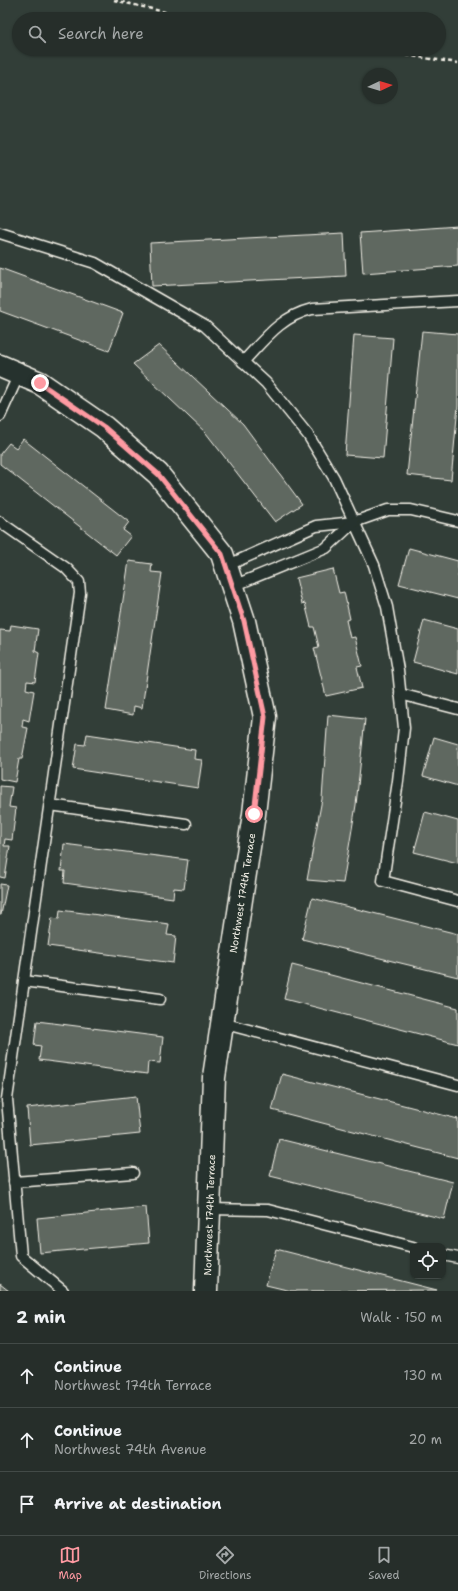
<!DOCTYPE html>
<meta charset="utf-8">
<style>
:root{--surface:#262e2a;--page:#323a36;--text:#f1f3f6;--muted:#a4a8a8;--line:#424a47;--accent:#ff9aa2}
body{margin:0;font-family:"Shantell Sans",sans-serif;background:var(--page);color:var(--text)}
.controls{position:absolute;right:12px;bottom:12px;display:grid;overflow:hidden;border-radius:8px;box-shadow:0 1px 3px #0004}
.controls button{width:36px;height:36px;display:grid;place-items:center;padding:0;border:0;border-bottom:1px solid var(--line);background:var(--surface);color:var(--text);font:20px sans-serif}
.compass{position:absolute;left:362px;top:68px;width:36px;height:36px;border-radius:50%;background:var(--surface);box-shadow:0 1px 3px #0004;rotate:86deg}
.stop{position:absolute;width:12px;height:12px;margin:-9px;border:3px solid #ff9aa2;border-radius:50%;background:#fff}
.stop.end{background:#ff9aa2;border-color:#fff;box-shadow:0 1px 4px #0008}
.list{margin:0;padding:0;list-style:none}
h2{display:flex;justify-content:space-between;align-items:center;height:52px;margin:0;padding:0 16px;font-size:17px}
h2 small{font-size:13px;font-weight:400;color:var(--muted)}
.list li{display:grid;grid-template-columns:26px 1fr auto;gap:12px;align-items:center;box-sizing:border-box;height:64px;padding:0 16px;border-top:1px solid var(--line)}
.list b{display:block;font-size:15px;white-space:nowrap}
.list p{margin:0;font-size:13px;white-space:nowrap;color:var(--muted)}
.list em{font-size:13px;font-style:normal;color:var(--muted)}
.icon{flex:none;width:22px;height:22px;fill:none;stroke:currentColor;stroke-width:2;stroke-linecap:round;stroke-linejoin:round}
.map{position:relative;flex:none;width:458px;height:1291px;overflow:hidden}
.search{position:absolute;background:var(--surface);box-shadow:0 1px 3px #0004;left:12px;right:12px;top:12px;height:44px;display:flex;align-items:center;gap:10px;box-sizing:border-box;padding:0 14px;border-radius:22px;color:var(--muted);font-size:15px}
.sheet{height:244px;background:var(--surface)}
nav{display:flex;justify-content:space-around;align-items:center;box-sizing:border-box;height:56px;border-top:1px solid var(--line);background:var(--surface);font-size:11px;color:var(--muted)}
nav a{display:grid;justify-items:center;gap:2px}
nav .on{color:var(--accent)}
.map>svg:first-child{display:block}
.building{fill:#5f6861;stroke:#f4f1e8}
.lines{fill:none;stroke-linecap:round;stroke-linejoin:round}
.service-casing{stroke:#f4f1e8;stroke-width:13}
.tertiary-casing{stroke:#f4f1e8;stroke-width:25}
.path{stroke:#f4f1e8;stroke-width:2.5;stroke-dasharray:4 3;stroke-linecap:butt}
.service{stroke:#26332d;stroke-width:10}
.tertiary{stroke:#26332d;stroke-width:22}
.route{stroke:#ff9aa2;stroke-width:5}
.labels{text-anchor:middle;stroke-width:4;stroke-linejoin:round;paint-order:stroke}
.street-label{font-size:10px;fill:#f4f1e8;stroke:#26332d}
</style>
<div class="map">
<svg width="458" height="1291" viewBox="0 0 458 1291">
<rect width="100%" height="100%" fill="#323e38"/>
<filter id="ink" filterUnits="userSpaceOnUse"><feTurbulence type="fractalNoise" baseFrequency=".025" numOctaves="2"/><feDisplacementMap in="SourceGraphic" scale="8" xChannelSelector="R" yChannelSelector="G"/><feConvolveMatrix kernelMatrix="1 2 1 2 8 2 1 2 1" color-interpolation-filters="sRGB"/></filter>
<g filter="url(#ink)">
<!-- building -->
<g class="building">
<path d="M 458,226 L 458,266 L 363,273 L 360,233 Z"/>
<path d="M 344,233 L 346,276 L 152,286 L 150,243 Z"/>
<path d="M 0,268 L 123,313 L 109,351 L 0,311 Z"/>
<path d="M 422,331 L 458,334 L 458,406 L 451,480 L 407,475 Z"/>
<path d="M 354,335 L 393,338 L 383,458 L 345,455 Z"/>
<path d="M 159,345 L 243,424 L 302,504 L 275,522 L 206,433 L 133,364 Z"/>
<path d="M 23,439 L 129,522 L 123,530 L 131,536 L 116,555 L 0,464 L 0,454 L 9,443 L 16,448 Z"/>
<path d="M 409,548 L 458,561 L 458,599 L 399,584 Z"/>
<path d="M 129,561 L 152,564 L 151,572 L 162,573 L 142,708 L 134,706 L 133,715 L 106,710 Z"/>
<path d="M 333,569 L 339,593 L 344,592 L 350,619 L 346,620 L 350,638 L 355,637 L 362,666 L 357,667 L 362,688 L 326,696 L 314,648 L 319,647 L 314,627 L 311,627 L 305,603 L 302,604 L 296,578 Z"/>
<path d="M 424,620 L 458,629 L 458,674 L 413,662 Z"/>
<path d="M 11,625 L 38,629 L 35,651 L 39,653 L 35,682 L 27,681 L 26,689 L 34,691 L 29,721 L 23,719 L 22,727 L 28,728 L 22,759 L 19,759 L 15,782 L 0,779 L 0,630 L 10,631 Z"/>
<path d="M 328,715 L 365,719 L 356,805 L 343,883 L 307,880 L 322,799 Z"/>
<path d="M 87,734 L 195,750 L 194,759 L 202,760 L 198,788 L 73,769 L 77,744 L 85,745 Z"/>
<path d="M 434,737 L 458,744 L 458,786 L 423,776 Z"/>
<path d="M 0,786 L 12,787 L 9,807 L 16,808 L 12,840 L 5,839 L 4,846 L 10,846 L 5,878 L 0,877 Z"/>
<path d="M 425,812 L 458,821 L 458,863 L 414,852 Z"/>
<path d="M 64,844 L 188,860 L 184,889 L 174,888 L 173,898 L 64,883 L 65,871 L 61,871 Z"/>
<path d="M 0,884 L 7,885 L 1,915 L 0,915 Z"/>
<path d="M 312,898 L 458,934 L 458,977 L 302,939 Z"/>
<path d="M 60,910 L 169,924 L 167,935 L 176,936 L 173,963 L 48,946 L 52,918 L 59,919 Z"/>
<path d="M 292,965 L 458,1008 L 458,1044 L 284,999 Z"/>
<path d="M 37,1021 L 163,1037 L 160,1063 L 148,1062 L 147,1074 L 39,1060 L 41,1046 L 34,1045 Z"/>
<path d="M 282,1074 L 458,1119 L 458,1158 L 272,1110 Z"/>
<path d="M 136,1096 L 140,1134 L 30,1145 L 27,1108 Z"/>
<path d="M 279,1139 L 453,1182 L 444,1219 L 270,1176 Z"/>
<path d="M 146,1207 L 149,1243 L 40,1253 L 37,1218 Z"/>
<path d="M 276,1249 L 437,1290 L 291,1291 L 266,1285 Z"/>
<path d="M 0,1284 L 9,1291 L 0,1291 Z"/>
</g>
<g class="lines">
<defs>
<g id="service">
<path d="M 0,233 L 95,263 L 205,326 L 266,383 L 308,435 L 334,478 L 374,565 L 387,607 L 398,670 L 404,728 L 398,781 L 383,881 L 458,901"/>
<path d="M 243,362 C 265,339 280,317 312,309 L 458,301"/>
<path d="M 0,416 L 19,374"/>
<path d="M 0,522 L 66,568 L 79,582 L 80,593 L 7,1099 L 21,1256 L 63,1291"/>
<path d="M 226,566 L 316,526 L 354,522 L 388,510 L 411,510 L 458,521"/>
<path d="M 233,586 L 326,548 L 354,522"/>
<path d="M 400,694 L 458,709"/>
<path d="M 50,805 L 186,824"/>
<path d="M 24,981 L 160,999"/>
<path d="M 222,1023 L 458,1085"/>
<path d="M 14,1182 L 133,1173"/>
<path d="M 209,1209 L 268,1210 L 413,1247"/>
<path d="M 443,1255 L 458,1258"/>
</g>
<path id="tertiary" d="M 0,366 L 40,383 L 104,427 L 158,474 L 222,554 L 244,621 L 265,717 L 254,814 L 214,1077 L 206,1291"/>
</defs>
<!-- service casing -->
<use href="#service" class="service-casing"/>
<!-- tertiary casing -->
<use href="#tertiary" class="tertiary-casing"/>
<!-- path -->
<g class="path">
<path d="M 114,0 L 194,19"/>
<path d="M 365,49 L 458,63"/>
</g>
<!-- service -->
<use href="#service" class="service"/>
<!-- tertiary -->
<use href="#tertiary" class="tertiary"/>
</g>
</g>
<g class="lines" filter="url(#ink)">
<!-- route -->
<path class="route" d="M 40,383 L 104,427 L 158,474 L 222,554 L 244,621 L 265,717 L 254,814"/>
</g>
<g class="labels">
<!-- street labels -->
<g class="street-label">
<text transform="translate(242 893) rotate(-81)" y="4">Northwest 174th Terrace</text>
<text transform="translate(209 1215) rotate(-88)" y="4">Northwest 174th Terrace</text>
</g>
</g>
</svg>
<div class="controls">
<button><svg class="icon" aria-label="locate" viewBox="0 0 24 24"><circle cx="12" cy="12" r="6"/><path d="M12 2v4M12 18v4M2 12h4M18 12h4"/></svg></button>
</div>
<svg class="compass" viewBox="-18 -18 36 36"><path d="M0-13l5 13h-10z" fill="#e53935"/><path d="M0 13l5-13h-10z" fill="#a4a8a8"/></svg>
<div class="stop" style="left:254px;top:814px"></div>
<div class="stop end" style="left:40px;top:383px"></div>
<div class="search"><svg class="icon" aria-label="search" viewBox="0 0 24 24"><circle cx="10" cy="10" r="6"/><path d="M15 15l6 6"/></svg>Search here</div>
</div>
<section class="sheet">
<h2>2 min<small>Walk · 150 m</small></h2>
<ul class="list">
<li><svg class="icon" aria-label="ahead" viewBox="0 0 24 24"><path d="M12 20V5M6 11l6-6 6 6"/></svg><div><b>Continue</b><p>Northwest 174th Terrace</p></div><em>130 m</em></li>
<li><svg class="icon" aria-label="ahead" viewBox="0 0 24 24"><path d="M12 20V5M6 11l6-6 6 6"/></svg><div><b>Continue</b><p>Northwest 74th Avenue</p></div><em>20 m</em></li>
<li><svg class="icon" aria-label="arrive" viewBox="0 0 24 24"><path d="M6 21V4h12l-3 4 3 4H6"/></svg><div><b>Arrive at destination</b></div></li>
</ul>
</section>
<nav>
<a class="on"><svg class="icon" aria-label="map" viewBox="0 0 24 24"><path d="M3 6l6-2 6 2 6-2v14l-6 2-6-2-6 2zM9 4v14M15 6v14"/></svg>Map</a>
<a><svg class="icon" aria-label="directions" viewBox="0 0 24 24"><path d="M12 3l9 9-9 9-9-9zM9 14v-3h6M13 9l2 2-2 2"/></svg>Directions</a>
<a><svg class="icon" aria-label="saved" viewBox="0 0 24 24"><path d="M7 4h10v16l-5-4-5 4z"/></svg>Saved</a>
</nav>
